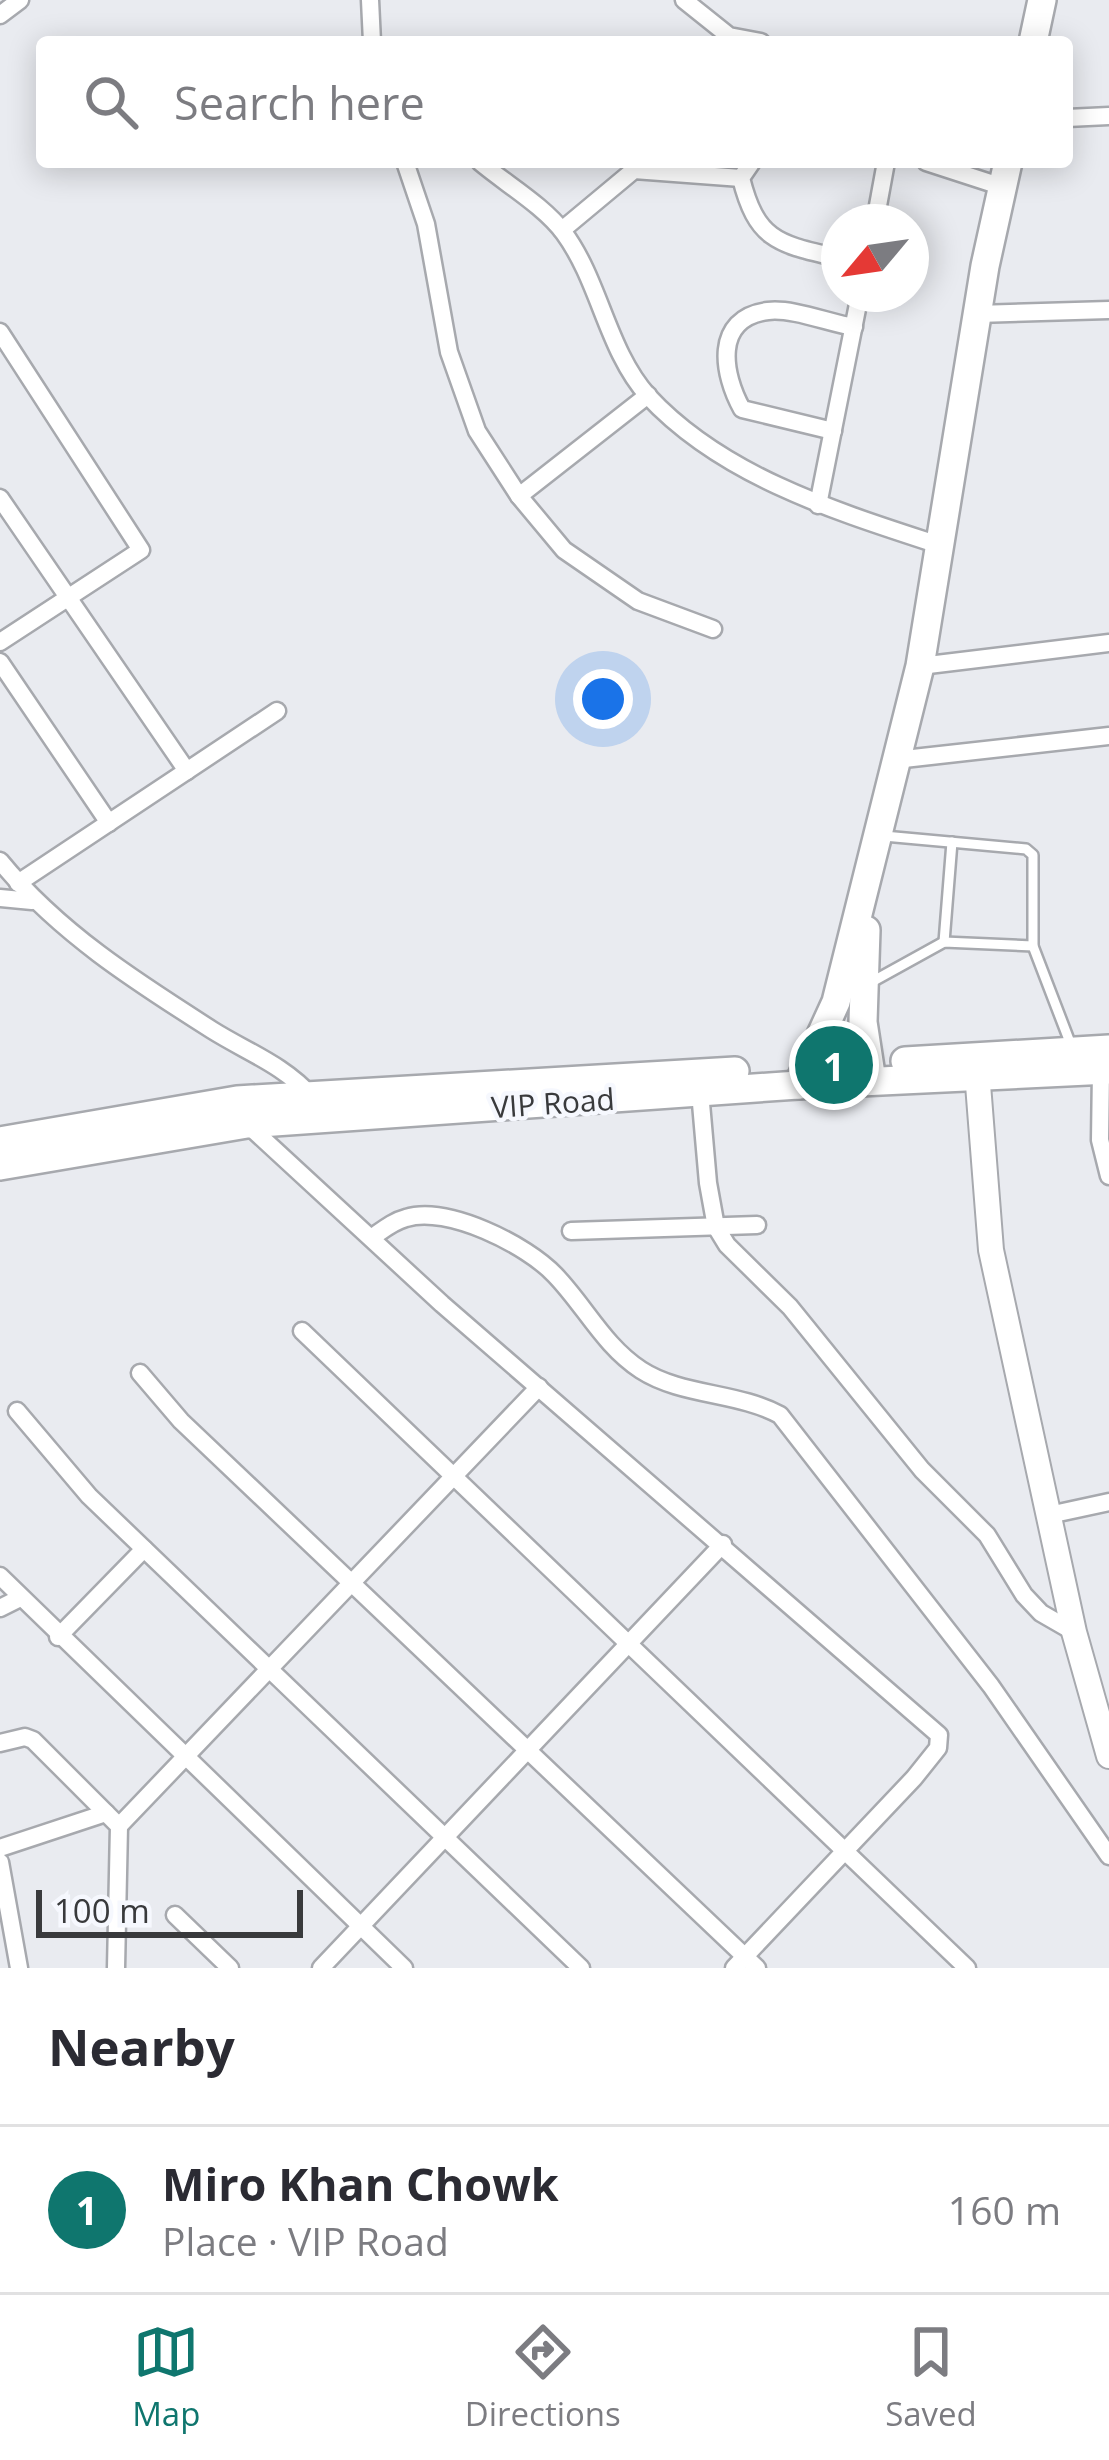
<!DOCTYPE html>
<meta charset="utf-8">
<style>
:root{--surface:#fff;--page:#f7f7f7;--text:#2b2b33;--muted:#7c7c81;--line:#e1e1e2;--accent:#0f766e}
body{margin:0;font-family:"Open Sans",sans-serif;background:var(--page);color:var(--text)}
.compass{position:absolute;left:821px;top:204px;width:108px;height:108px;border-radius:50%;background:var(--surface);box-shadow:0 6px 30px #0003;rotate:241deg}
.scale{position:absolute;left:36px;bottom:30px;width:267px;box-sizing:border-box;padding-left:12px;border:6px solid #393a3c;border-top:0;font-size:33px;line-height:42px;white-space:nowrap;color:#393a3c;-webkit-text-stroke:9px #f6f8fe;paint-order:stroke}
.you{position:absolute;left:603px;top:699px;width:42px;height:42px;margin:-30px;border:9px solid #fff;border-radius:50%;background:#1a73e8;box-shadow:0 0 0 18px #1a73e833}
.badge{display:grid;place-items:center;width:78px;height:78px;border-radius:50%;background:var(--accent);color:#fff;font-size:39px;font-weight:700}
.pin{position:absolute;translate:-50% -50%;border:6px solid #fff;box-shadow:0 3px 12px #0006}
.list{margin:0;padding:0;list-style:none}
h2{display:flex;justify-content:space-between;align-items:center;height:156px;margin:0;padding:0 48px;font-size:51px}
h2 small{font-size:39px;font-weight:400;color:var(--muted)}
.list li{display:grid;grid-template-columns:78px 1fr auto;gap:36px;align-items:center;box-sizing:border-box;height:168px;padding:0 48px;border-top:3px solid var(--line)}
.list b{display:block;font-size:45px;white-space:nowrap}
.list p{margin:0;font-size:39px;white-space:nowrap;color:var(--muted)}
.list em{font-size:39px;font-style:normal;color:var(--muted)}
.icon{flex:none;width:66px;height:66px;fill:none;stroke:currentColor;stroke-width:2;stroke-linecap:round;stroke-linejoin:round}
.map{position:relative;flex:none;width:1109px;height:1968px;overflow:hidden}
.search{position:absolute;background:var(--surface);box-shadow:0 6px 30px #0003;left:36px;right:36px;top:36px;height:132px;display:flex;align-items:center;gap:30px;box-sizing:border-box;padding:0 42px;border-radius:12px;color:var(--muted);font-size:45px}
.sheet{height:324px;background:var(--surface)}
nav{display:flex;justify-content:space-around;align-items:center;box-sizing:border-box;height:168px;border-top:3px solid var(--line);background:var(--surface);font-size:33px;color:var(--muted)}
nav a{display:grid;justify-items:center;gap:6px}
nav .on{color:var(--accent)}
.map>svg:first-child{display:block}
.lines{fill:none;stroke-linecap:round;stroke-linejoin:round}
.lane-casing{stroke:#a7a9ae;stroke-width:14}
.street-casing{stroke:#a7a9ae;stroke-width:21}
.secondary-casing{stroke:#a7a9ae;stroke-width:28}
.primary-casing{stroke:#a7a9ae;stroke-width:32}
.lane{stroke:#fff;stroke-width:9}
.street{stroke:#fff;stroke-width:16}
.secondary{stroke:#fff;stroke-width:24}
.primary{stroke:#fff;stroke-width:27}
.labels{text-anchor:middle;stroke-width:9;stroke-linejoin:round;paint-order:stroke}
.street-label{font-size:30px;fill:#393a3c;stroke:#f6f8fe}
</style>
<div class="map">
<svg width="1109" height="1968" viewBox="0 0 1109 1968">
<rect width="100%" height="100%" fill="#e9ebf0"/>
<g class="lines">
<defs>
<g id="lane">
<path d="M 884,836 L 1026,849 L 1033,855 L 1033,946 L 1071,1045"/>
<path d="M 944,942 L 952,842"/>
<path d="M 868,984 L 944,942 L 1033,946"/>
</g>
<g id="street">
<path d="M 370,0 L 372,42"/>
<path d="M 684,0 L 729,36 L 761,42"/>
<path d="M 0,15 L 20,0"/>
<path d="M 1067,118 L 1109,116"/>
<path d="M 405,162 L 426,224 L 449,352 L 477,431 L 519,496 L 564,550 L 638,601 L 713,629"/>
<path d="M 480,162 C 506,184 544,206 564,233 C 600,282 607,350 648,396 C 723,477 838,512 939,545"/>
<path d="M 752,162 L 741,178 C 757,242 779,244 839,258"/>
<path d="M 926,162 L 1003,187"/>
<path d="M 875,222 L 886,162"/>
<path d="M 562,230 L 634,170 L 741,178"/>
<path d="M 977,314 L 1109,310"/>
<path d="M 0,332 L 141,550 L 0,642"/>
<path d="M 833,431 L 742,409 C 723,375 712,318 768,311 C 793,308 829,323 854,327"/>
<path d="M 519,496 L 648,395"/>
<path d="M 0,498 L 187,771"/>
<path d="M 818,505 L 860,294"/>
<path d="M 0,662 L 109,823"/>
<path d="M 920,666 L 1109,643"/>
<path d="M 895,760 L 1109,736"/>
<path d="M 0,861 C 58,932 135,981 212,1030 C 247,1052 284,1065 312,1097"/>
<path d="M 18,883 L 277,711"/>
<path d="M 0,898 L 32,901"/>
<path d="M 1101,1071 L 1100,1140 L 1109,1176"/>
<path d="M 700,1092 L 708,1183 L 716,1227 L 727,1245 L 790,1307 L 922,1470 L 987,1535 L 1024,1595 L 1041,1613 L 1074,1632"/>
<path d="M 248,1125 L 442,1304 L 939,1735 L 938,1748 L 914,1778 L 734,1968"/>
<path d="M 571,1231 L 757,1225"/>
<path d="M 374,1236 C 384,1229 394,1221 406,1218 C 447,1205 527,1245 555,1275 C 585,1306 604,1346 641,1370 C 681,1396 738,1392 780,1415 L 991,1686 L 1109,1856"/>
<path d="M 302,1331 L 967,1968"/>
<path d="M 140,1373 L 181,1421 L 757,1968"/>
<path d="M 17,1411 L 89,1496 L 581,1968"/>
<path d="M 1049,1515 L 1109,1502"/>
<path d="M 0,1576 L 404,1968"/>
<path d="M 0,1608 L 18,1599"/>
<path d="M 58,1637 L 144,1549"/>
<path d="M 0,1743 L 25,1737 L 33,1740 L 119,1826 L 116,1968"/>
<path d="M 119,1826 L 539,1387"/>
<path d="M 0,1848 L 106,1813"/>
<path d="M 0,1862 L 19,1968"/>
<path d="M 175,1915 L 230,1968"/>
<path d="M 321,1968 L 723,1544"/>
</g>
<path id="secondary" d="M 976,1059 L 991,1250 L 1074,1632 L 1109,1756"/>
<g id="primary">
<path d="M 1033,42 L 1042,0"/>
<path d="M 866,930 L 863,1022 L 872,1081"/>
<path d="M 905,1061 L 1109,1049"/>
<path d="M 798,1085 L 836,1002 L 920,666 L 985,266 L 1008,162"/>
<path d="M 0,1141 L 237,1100 L 735,1071"/>
<path d="M 0,1166 L 247,1124 L 798,1085 L 1109,1070"/>
</g>
</defs>
<!-- lane casing -->
<use href="#lane" class="lane-casing"/>
<!-- street casing -->
<use href="#street" class="street-casing"/>
<!-- secondary casing -->
<use href="#secondary" class="secondary-casing"/>
<!-- primary casing -->
<use href="#primary" class="primary-casing"/>
<!-- lane -->
<use href="#lane" class="lane"/>
<!-- street -->
<use href="#street" class="street"/>
<!-- secondary -->
<use href="#secondary" class="secondary"/>
<!-- primary -->
<use href="#primary" class="primary"/>
</g>
<g class="labels">
<!-- street labels -->
<g class="street-label">
<text transform="translate(553 1104) rotate(-4)" y="10">VIP Road</text>
</g>
</g>
</svg>
<svg class="compass" viewBox="-18 -18 36 36"><path d="M0-13l5 13h-10z" fill="#e53935"/><path d="M0 13l5-13h-10z" fill="#7c7c81"/></svg>
<div class="scale">100 m</div>
<div class="you"></div>
<div class="pin badge" style="left:834px;top:1065px">1</div>
<div class="search"><svg class="icon" aria-label="search" viewBox="0 0 24 24"><circle cx="10" cy="10" r="6"/><path d="M15 15l6 6"/></svg>Search here</div>
</div>
<section class="sheet">
<h2>Nearby<small></small></h2>
<ul class="list">
<li><span class="badge">1</span><div><b>Miro Khan Chowk</b><p>Place · VIP Road</p></div><em>160 m</em></li>
</ul>
</section>
<nav>
<a class="on"><svg class="icon" aria-label="map" viewBox="0 0 24 24"><path d="M3 6l6-2 6 2 6-2v14l-6 2-6-2-6 2zM9 4v14M15 6v14"/></svg>Map</a>
<a><svg class="icon" aria-label="directions" viewBox="0 0 24 24"><path d="M12 3l9 9-9 9-9-9zM9 14v-3h6M13 9l2 2-2 2"/></svg>Directions</a>
<a><svg class="icon" aria-label="saved" viewBox="0 0 24 24"><path d="M7 4h10v16l-5-4-5 4z"/></svg>Saved</a>
</nav>
